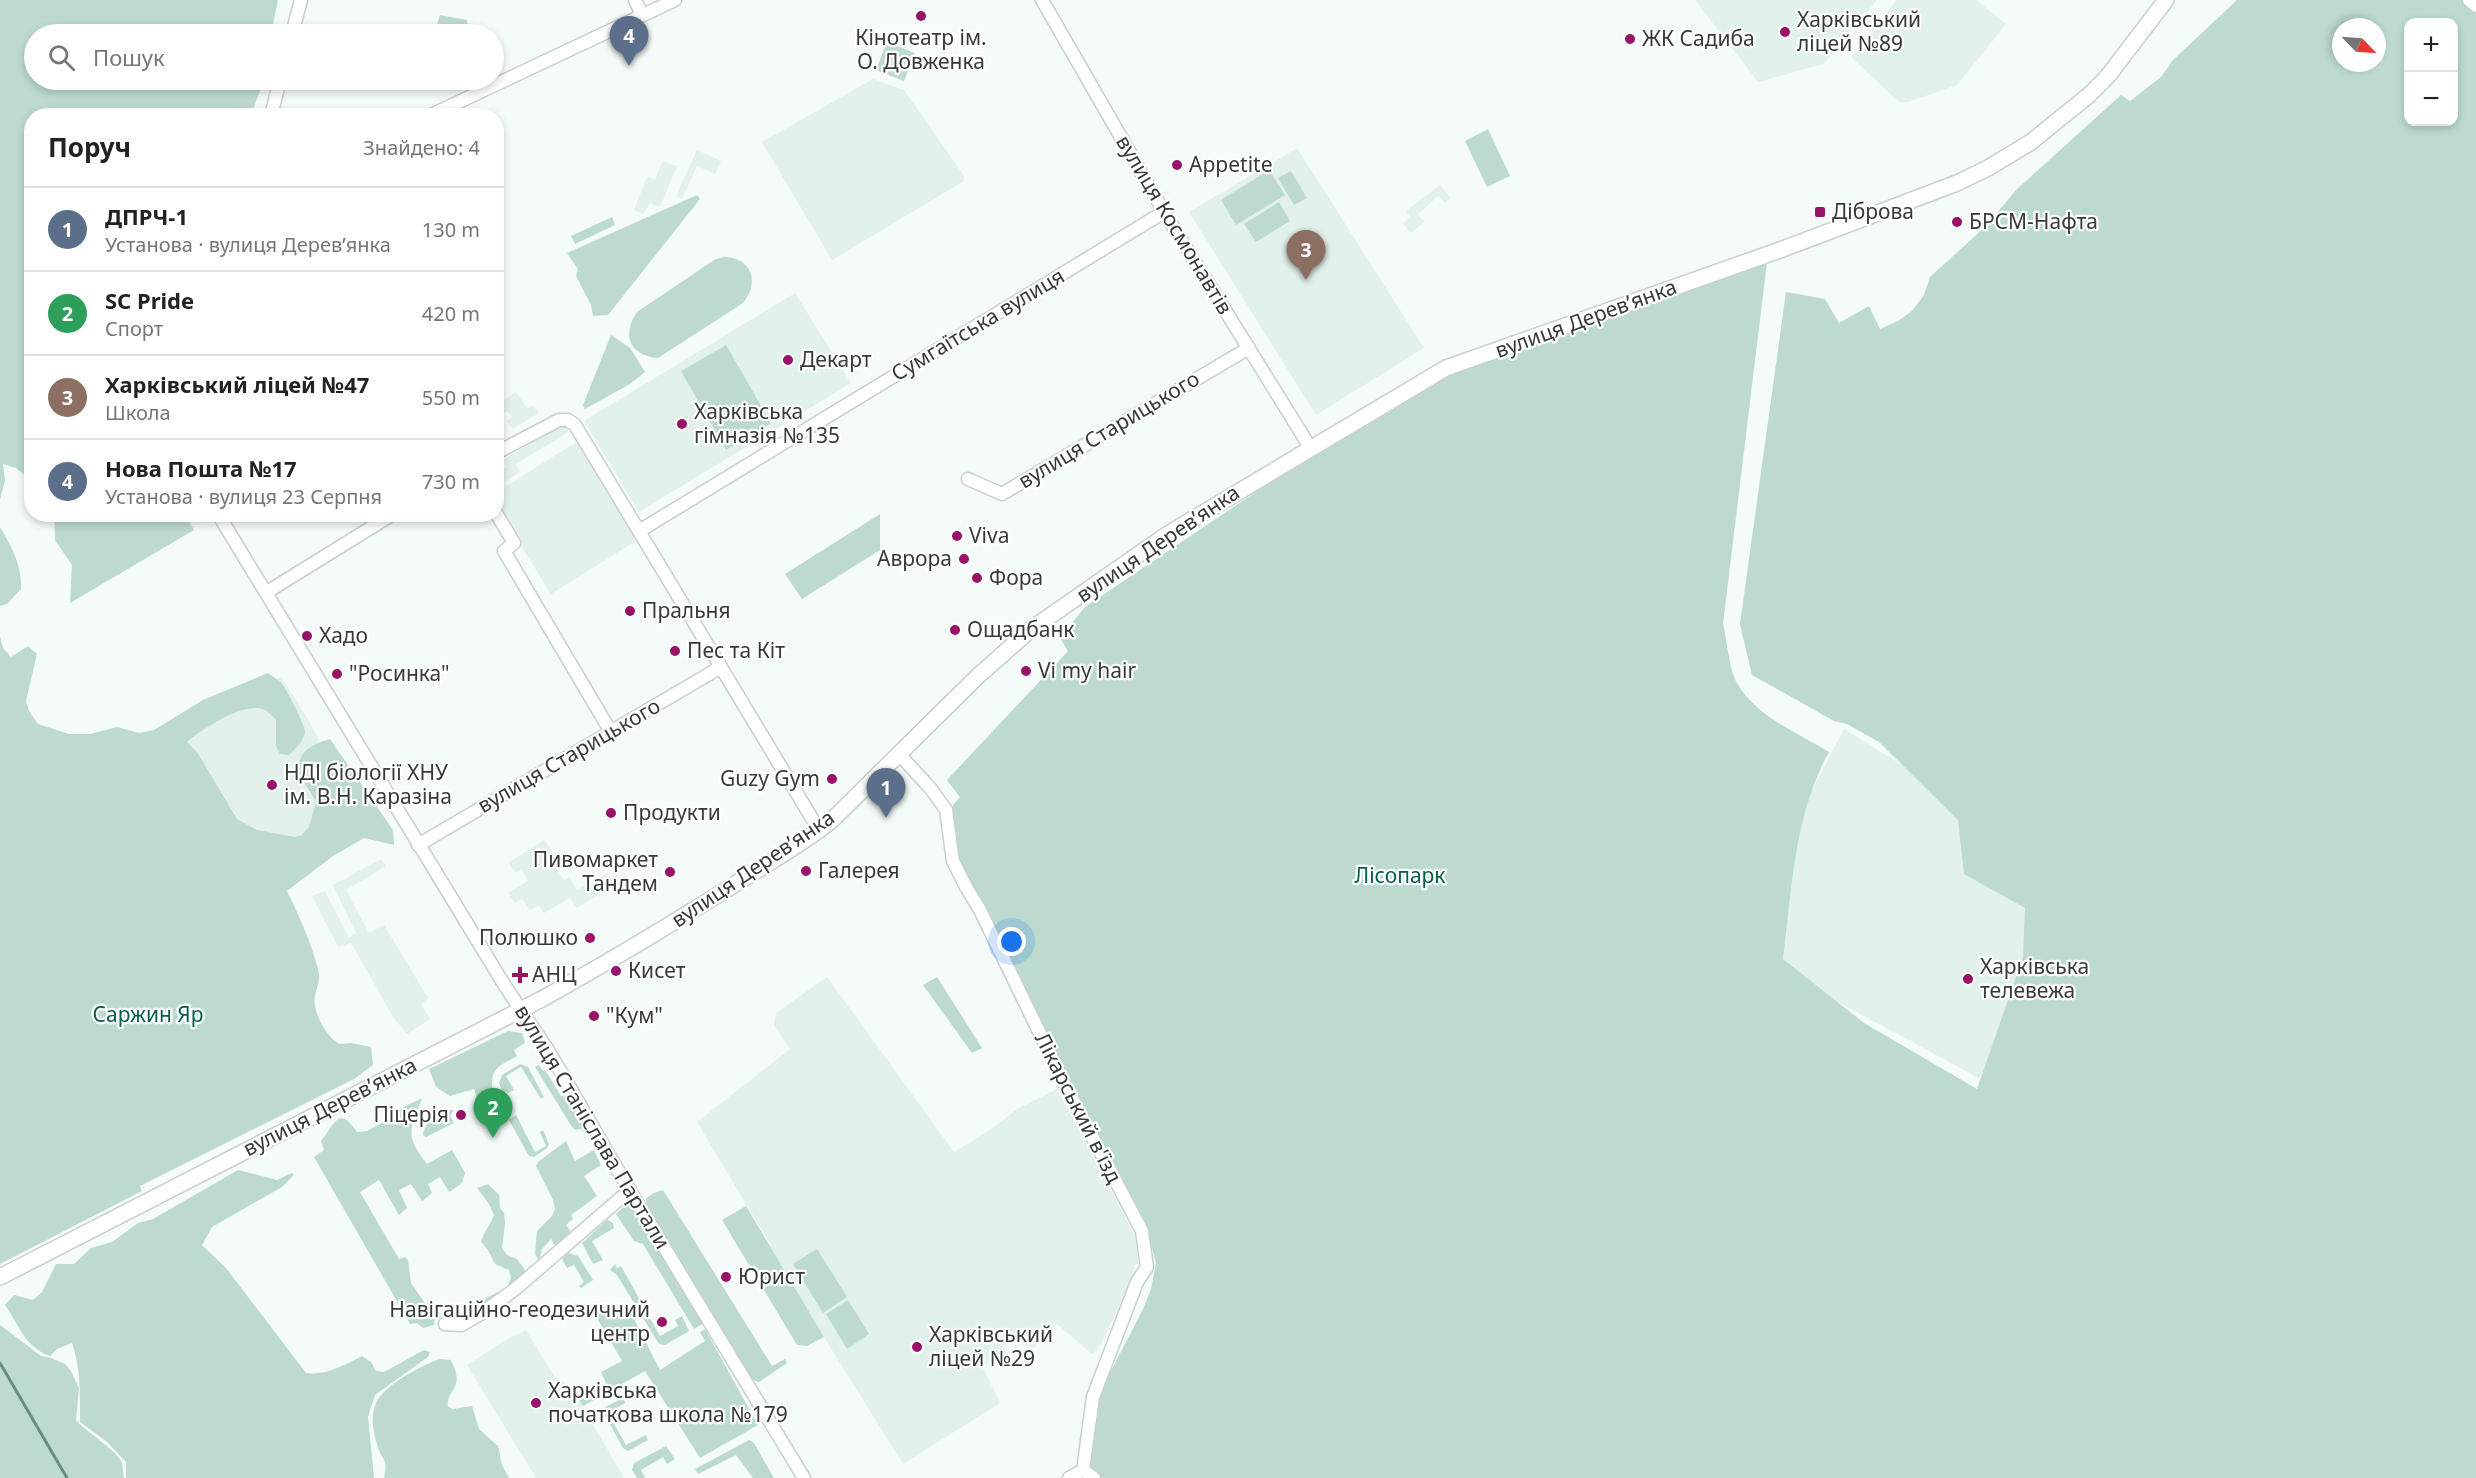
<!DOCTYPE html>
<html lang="uk">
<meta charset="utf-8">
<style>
:root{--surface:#fff;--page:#f2f2f2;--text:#222;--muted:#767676;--line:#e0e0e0;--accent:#1a73e8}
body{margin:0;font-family:"Noto Sans",sans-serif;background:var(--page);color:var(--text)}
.controls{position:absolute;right:18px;top:18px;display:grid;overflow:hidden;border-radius:12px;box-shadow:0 3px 9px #0003}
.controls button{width:54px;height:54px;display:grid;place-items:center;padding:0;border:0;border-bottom:2px solid var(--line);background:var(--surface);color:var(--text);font:30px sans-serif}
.compass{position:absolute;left:2332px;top:18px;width:54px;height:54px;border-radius:50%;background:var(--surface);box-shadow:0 3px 9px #0003;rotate:115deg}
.you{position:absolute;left:1012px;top:942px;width:21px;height:21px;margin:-15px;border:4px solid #fff;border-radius:50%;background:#1a73e8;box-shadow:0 0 0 9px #1a73e833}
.badge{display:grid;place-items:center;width:39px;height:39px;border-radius:50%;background:var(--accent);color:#fff;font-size:20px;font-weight:700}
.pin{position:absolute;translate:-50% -50px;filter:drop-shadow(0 2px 3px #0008)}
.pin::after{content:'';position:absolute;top:32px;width:21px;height:18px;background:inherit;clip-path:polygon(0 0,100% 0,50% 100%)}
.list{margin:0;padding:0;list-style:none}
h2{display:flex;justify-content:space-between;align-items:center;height:78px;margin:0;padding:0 24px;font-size:26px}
h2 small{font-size:20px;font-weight:400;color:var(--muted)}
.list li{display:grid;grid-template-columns:39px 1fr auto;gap:18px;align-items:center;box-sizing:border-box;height:84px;padding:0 24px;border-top:2px solid var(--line)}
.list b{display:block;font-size:22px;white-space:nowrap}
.list p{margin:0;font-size:20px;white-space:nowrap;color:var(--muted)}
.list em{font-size:20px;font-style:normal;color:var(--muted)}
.icon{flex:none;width:33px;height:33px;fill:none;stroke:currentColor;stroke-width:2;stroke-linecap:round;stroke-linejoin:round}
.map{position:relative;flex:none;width:2476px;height:1478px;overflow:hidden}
.search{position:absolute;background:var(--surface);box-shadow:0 3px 9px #0003;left:24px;top:24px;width:480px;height:66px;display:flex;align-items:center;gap:15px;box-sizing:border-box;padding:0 21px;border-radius:33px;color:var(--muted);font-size:22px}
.panel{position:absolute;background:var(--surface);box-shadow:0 3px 9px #0003;left:24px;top:108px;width:480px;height:414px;border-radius:24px}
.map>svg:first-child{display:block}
.built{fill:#e2f1eb}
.green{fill:#bcdbce;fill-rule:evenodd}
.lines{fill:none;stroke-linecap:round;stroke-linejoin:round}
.stream{stroke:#6c8c7f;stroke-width:3}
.minor-casing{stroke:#c8cfcc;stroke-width:15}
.major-casing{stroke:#c8cfcc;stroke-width:18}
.minor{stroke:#fff;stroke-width:12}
.major{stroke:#fff;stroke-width:15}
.poi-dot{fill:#971268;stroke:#fff;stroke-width:2}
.labels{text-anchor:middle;stroke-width:4.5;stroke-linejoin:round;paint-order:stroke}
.poi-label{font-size:21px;fill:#373a39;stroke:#fff;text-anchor:start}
.street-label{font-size:21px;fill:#373a39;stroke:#fff}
.park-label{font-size:21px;fill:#065e47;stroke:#fff}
</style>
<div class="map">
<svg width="2476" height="1478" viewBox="0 0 2476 1478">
<rect width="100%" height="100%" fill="#f4fbf8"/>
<!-- built -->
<g class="built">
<path d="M 1695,0 L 1877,0 L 1824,64 L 1758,82 Z"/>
<path d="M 1897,0 L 1976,0 L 2006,24 L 1957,85 L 1908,102 L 1899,102 L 1851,57 Z"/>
<path d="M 873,79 L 904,90 L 964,176 L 964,181 L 832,260 L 762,142 Z"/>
<path d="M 1297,148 L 1424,348 L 1316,415 L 1189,212 Z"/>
<path d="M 697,150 L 721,161 L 715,174 L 697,166 L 682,199 L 676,196 Z"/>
<path d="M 663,161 L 677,166 L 660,207 L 650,203 L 643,214 L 634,210 L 647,177 L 655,179 Z"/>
<path d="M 1440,185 L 1450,198 L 1445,202 L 1438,196 L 1418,214 L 1424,222 L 1411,233 L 1403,223 L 1410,217 L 1406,211 Z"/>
<path d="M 795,293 L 851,383 L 639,512 L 584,421 Z"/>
<path d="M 516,392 L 527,408 L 533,405 L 539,413 L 513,429 L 507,421 L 512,418 L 508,411 L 502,414 L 504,419 L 497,423 L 497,404 Z"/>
<path d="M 564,424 L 569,432 L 516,464 L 520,472 L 497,487 L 497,473 L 507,467 L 503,460 Z"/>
<path d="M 578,441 L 639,539 L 551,594 L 497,507 L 497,492 Z"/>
<path d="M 281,677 L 306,716 L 360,814 L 274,886 L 169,738 Z"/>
<path d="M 1844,729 L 2086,879 L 1979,1078 L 1756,958 L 1747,912 Z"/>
<path d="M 544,840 L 551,849 L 549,851 L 555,867 L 564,880 L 569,877 L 577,890 L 607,873 L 614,885 L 577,908 L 570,898 L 544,913 L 539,906 L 530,910 L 522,899 L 515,903 L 508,893 L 528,881 L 522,869 L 515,873 L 509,862 Z"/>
<path d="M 381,859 L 386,866 L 346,890 L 369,933 L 384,925 L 428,998 L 421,1004 L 430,1019 L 407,1034 L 393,1017 L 353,946 L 351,943 L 338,947 L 312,896 L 325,891 L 349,938 L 356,933 L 333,885 Z"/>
<path d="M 827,977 L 954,1152 L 993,1128 L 1017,1109 L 1057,1089 L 1136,1238 L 1138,1264 L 1134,1266 L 1135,1275 L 1098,1350 L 1092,1354 L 1057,1324 L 1034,1348 L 1007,1340 L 1000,1355 L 983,1368 L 1000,1403 L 903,1464 L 771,1252 L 770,1244 L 697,1122 L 790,1049 L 774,1025 L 776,1013 Z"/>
<path d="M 526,1330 L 554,1376 L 571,1388 L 579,1400 L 624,1478 L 536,1478 L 467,1365 L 504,1341 Z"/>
</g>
<!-- green -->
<g class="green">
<path d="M 0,0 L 278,0 L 271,34 L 34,34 L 34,80 L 264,80 L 251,115 L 32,116 L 31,481 L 16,468 L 3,464 L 5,481 L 0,499 Z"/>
<path d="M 2237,0 L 2476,0 L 2476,1478 L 1102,1478 L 1088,1467 L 1097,1398 L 1144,1307 L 1151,1289 L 1156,1263 L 1146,1226 L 1126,1192 L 956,859 L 950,809 L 960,797 L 947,780 L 1068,651 L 1060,638 L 1085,607 L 1330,442 L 1436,380 L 1767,262 L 1723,624 C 1727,640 1729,669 1737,683 C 1756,717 1797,732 1829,752 C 1794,815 1792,888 1783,959 L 1864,1023 L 1977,1089 L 2023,957 L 2025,908 L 1964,874 L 1958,820 L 1879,742 L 1847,724 L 1834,721 L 1752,675 L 1740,624 L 1786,292 L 1825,299 L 1839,323 L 1869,306 L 1880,329 L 1898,321 L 1912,311 L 1924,295 L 1930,277 L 1986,226 L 2016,190 L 2121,95 L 2130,101 L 2161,77 L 2173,60 ZM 2408,22 L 2454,22 L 2454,122 L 2408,122 ZM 2341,27 L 2377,27 L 2377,63 L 2341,63 Z"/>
<path d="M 440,15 L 467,20 L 469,33 L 465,34 L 434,34 Z"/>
<path d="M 887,42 L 915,53 L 904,81 L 876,70 Z"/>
<path d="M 1488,129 L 1510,176 L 1487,187 L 1465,141 Z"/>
<path d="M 1269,170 L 1285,195 L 1236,225 L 1221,200 Z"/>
<path d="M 1291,171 L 1307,198 L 1294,205 L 1278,178 Z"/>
<path d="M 697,195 L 700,199 L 608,315 L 593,316 L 591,305 L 576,276 L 578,269 L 567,253 Z"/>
<path d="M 1279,202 L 1290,221 L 1256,242 L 1244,224 Z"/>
<path d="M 612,217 L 615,225 L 575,244 L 571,236 Z"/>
<path d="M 723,257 C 752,257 760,282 743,303 L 658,358 C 630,356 621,335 637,312 L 714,260 Z"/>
<path d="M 611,335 L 630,348 L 645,372 L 630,384 L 585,409 L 583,405 Z"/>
<path d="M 726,345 L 771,423 L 726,450 L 681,371 Z"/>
<path d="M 880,514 L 880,550 L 802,599 L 785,574 Z"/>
<path d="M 54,515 L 185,515 L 194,530 L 70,603 L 72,565 L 55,540 Z"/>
<path d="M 0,527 C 12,547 22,566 21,589 L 7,604 L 0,606 Z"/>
<path d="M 0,637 L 3,648 L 11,657 L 28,646 L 37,654 L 26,701 L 29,711 L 38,724 L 69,734 L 90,734 L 117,727 L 139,733 L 154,730 L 203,700 L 268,673 C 273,677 280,680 283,685 C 287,691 306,727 305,732 C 304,741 295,749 289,755 L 280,754 L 276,746 L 276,720 C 273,717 269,712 265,710 C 246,700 202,729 187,742 L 197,752 L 237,819 L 257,830 L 295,837 L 302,835 L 309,827 L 316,802 C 312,793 302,782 300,773 C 295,751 314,744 330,739 L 393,830 L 394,845 L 364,838 L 333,856 L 287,891 C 299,916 311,942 318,969 C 321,981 317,986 315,996 C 312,1012 326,1036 339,1044 L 351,1043 L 371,1047 L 373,1065 L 354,1079 L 140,1186 L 142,1191 L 0,1264 Z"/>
<path d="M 937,977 L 982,1048 L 972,1053 L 923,985 Z"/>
<path d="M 508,1031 L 522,1033 L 525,1043 L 514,1050 L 517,1056 C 511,1060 500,1064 496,1070 C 487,1081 496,1102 494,1115 L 487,1119 L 481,1111 L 474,1089 L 450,1096 L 436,1087 L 429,1069 Z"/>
<path d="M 520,1064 L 528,1067 L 544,1097 L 541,1099 L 521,1067 L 506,1076 L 514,1090 L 508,1093 L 502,1090 L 499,1083 L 502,1075 Z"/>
<path d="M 539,1065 L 543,1071 L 545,1070 L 561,1096 L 570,1097 L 592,1134 L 587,1136 L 581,1129 L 575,1130 L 572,1127 L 535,1067 Z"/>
<path d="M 422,1098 C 410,1131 404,1134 427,1164 L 452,1150 L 465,1173 L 462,1183 L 449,1192 L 440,1177 L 428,1184 L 432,1193 L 422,1201 L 411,1184 L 399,1190 L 407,1208 L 399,1215 L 379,1180 L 360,1192 L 399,1259 L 405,1257 L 408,1260 L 411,1283 L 435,1318 L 434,1325 L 423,1328 L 417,1323 L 410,1324 L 314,1157 L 324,1150 L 321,1141 C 335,1123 339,1105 357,1132 L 367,1131 L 389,1119 L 388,1115 Z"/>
<path d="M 454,1110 L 450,1116 L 454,1123 L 426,1137 L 423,1135 C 425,1120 440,1111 454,1110 Z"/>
<path d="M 516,1115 L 535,1152 L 546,1146 L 540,1132 L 543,1130 L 549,1144 L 547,1148 L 534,1157 L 529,1156 L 509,1120 Z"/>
<path d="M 566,1141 L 575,1161 L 594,1150 L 601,1165 L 584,1176 L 597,1196 L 571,1215 L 573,1219 L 566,1225 L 570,1231 L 569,1235 L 555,1246 L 551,1239 L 542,1249 L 539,1260 L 535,1254 L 537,1231 L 552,1216 L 555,1209 L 553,1200 L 536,1166 L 539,1161 Z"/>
<path d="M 238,1170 L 277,1180 L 292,1173 L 294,1175 L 282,1187 L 212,1227 L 202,1245 L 226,1268 L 306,1373 C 325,1376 345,1365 362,1356 L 371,1362 L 376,1371 L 384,1372 L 424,1350 L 430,1352 L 428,1357 L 375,1395 L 368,1417 L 374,1478 L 126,1478 L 126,1462 L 106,1441 L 80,1422 C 80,1396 81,1369 72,1343 L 57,1349 L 50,1356 C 24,1347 19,1324 5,1305 L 14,1295 L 33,1300 L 42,1292 L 56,1264 L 74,1264 L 91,1248 L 112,1242 L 138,1223 L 153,1219 Z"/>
<path d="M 488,1184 L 499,1195 L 500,1208 L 504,1213 L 505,1223 L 502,1248 L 507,1255 L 517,1259 L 526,1271 L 515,1285 L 467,1316 C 476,1301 492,1295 507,1288 L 511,1278 L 509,1270 L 495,1264 L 488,1250 L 481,1242 C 483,1232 491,1225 494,1215 L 489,1204 L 477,1188 Z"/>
<path d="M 663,1190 L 772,1366 L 785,1359 L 787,1363 L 759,1382 L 753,1380 L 647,1208 L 646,1198 L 654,1193 Z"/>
<path d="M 628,1203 L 637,1212 L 706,1322 L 694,1329 L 643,1244 L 634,1241 L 616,1214 Z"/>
<path d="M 746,1206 L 824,1337 L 807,1346 L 797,1345 L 722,1220 Z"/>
<path d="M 607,1220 L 613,1223 L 614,1228 L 592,1241 L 603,1260 L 593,1264 L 582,1243 Z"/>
<path d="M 817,1249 L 847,1297 L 823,1313 L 793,1264 Z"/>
<path d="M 568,1253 L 578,1256 L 593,1280 L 581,1288 L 579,1286 L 584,1282 L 574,1265 L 567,1268 L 562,1259 Z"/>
<path d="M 615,1264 L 617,1268 L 621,1266 L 660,1336 L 678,1326 L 675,1320 L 682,1316 L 689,1331 L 665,1345 L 659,1344 L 617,1275 L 610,1270 Z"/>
<path d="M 848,1300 L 869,1334 L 847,1349 L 826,1314 Z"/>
<path d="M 609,1304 L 616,1317 L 623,1312 L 631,1313 L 660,1370 L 705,1341 L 700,1332 L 705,1329 L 758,1425 L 700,1458 L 645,1371 L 583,1406 L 579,1400 L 606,1383 L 601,1372 L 622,1361 L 594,1313 Z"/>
<path d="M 0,1325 L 41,1356 L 51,1358 L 65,1364 L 71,1371 L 79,1388 L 76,1420 C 87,1433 116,1449 122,1463 C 123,1467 123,1474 124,1478 L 0,1478 Z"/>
<path d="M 440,1359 L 451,1360 C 466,1390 446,1388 448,1407 L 453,1409 L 472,1406 L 479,1429 L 498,1446 L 502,1465 L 509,1478 L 384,1478 C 389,1457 381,1461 377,1444 C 373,1431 370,1416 376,1403 C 384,1385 422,1365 440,1359 Z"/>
<path d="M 623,1398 L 625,1403 L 608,1413 L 626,1445 L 646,1435 L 648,1440 L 628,1451 L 623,1448 L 604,1414 L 605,1407 Z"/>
<path d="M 749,1440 L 754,1443 L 774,1478 L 753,1478 L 736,1455 L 698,1474 L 695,1469 Z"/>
<path d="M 666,1446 L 675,1459 L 667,1464 L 663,1457 L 641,1470 L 645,1478 L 637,1478 L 632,1470 L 634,1463 Z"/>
</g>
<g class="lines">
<!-- stream -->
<path class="stream" d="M 0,1363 L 67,1478"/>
<defs>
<g id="minor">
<path d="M 635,0 L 642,15"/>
<path d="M 1042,0 L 1164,212 L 1310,447"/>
<path d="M 2469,0 L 2476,6"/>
<path d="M 292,34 L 301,0"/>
<path d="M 271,116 L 280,80"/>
<path d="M 429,116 L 675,0"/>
<path d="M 496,453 L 559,420 L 568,420 L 575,425 L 819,830"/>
<path d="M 968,479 L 1002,494 L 1249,348"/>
<path d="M 496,513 L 514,543 L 504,551 L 611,732"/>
<path d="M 218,514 L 505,986 L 548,1050 L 626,1184 L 804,1478"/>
<path d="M 639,531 L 1164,212"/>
<path d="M 267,592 L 393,514"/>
<path d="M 898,753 L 931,789 L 946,810 L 953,861 L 966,887 L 980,910 L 1065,1085 L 1142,1231 L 1147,1267 L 1137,1282 L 1093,1397 L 1083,1470"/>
<path d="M 418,845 L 721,667"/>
<path d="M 445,1324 L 461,1325 L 482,1313 L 514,1290 L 630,1190"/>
<path d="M 1083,1470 L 1094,1478"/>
<path d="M 1069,1478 L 1083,1470"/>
</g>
<path id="major" d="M 0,1277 L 540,1000 C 609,962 675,922 740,881 C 771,861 804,843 832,820 L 978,676 L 1030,630 L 1168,534 L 1446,368 L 1780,250 L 1957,183 L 1988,168 L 2031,142 L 2089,95 L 2108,76 L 2166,0"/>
</defs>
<!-- minor casing -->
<use href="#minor" class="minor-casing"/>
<!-- major casing -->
<use href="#major" class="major-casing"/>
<!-- minor -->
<use href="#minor" class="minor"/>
<!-- major -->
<use href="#major" class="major"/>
</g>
<!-- markers -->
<g class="poi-dot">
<circle cx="921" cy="16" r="6"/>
<circle cx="1785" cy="32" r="6"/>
<circle cx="1630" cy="39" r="6"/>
<circle cx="1177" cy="165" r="6"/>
<rect x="1814" y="206" width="12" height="12" rx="3"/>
<circle cx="1957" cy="222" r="6"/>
<circle cx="788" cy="360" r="6"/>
<circle cx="682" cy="424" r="6"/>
<circle cx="957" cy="536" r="6"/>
<circle cx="964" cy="559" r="6"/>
<circle cx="977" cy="578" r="6"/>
<circle cx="630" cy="611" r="6"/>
<circle cx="955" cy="630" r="6"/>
<circle cx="307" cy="636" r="6"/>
<circle cx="675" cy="651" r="6"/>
<circle cx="1026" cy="671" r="6"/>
<circle cx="337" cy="674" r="6"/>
<circle cx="832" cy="779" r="6"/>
<circle cx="272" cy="785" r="6"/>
<circle cx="611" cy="813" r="6"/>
<circle cx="806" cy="871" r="6"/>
<circle cx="670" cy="872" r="6"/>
<circle cx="590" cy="938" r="6"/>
<circle cx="616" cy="971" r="6"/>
<path d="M517 966h6v6h6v6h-6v6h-6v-6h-6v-6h6z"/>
<circle cx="1968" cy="979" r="6"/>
<circle cx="594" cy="1016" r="6"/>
<circle cx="461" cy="1115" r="6"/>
<circle cx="726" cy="1277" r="6"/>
<circle cx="662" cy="1322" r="6"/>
<circle cx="917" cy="1347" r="6"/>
<circle cx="536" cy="1403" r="6"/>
</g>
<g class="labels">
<!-- poi labels -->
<g class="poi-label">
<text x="1797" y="27">Харківський<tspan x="1797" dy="24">ліцей №89</tspan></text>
<text x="921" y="45" text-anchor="middle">Кінотеатр ім.<tspan x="921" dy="24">О. Довженка</tspan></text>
<text x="1642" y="46">ЖК Садиба</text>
<text x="1189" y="172">Appetite</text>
<text x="1832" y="219">Діброва</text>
<text x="1969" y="229">БРСМ-Нафта</text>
<text x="800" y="367">Декарт</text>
<text x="694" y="419">Харківська<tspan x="694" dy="24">гімназія №135</tspan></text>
<text x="969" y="543">Viva</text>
<text x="952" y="566" text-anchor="end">Аврора</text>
<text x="989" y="585">Фора</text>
<text x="642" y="618">Пральня</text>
<text x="967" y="637">Ощадбанк</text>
<text x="319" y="643">Хадо</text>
<text x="687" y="658">Пес та Кіт</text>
<text x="1038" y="678">Vi my hair</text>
<text x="349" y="681">"Росинка"</text>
<text x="284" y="780">НДІ біології ХНУ<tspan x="284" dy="24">ім. В.Н. Каразіна</tspan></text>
<text x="820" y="786" text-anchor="end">Guzy Gym</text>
<text x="623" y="820">Продукти</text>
<text x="658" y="867" text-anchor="end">Пивомаркет<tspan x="658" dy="24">Тандем</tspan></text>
<text x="818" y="878">Галерея</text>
<text x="578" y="945" text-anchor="end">Полюшко</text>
<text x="1980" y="974">Харківська<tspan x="1980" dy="24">телевежа</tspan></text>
<text x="628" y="978">Кисет</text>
<text x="532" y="982">АНЦ</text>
<text x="606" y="1023">"Кум"</text>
<text x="449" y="1122" text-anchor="end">Піцерія</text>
<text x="738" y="1284">Юрист</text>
<text x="650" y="1317" text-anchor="end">Навігаційно-геодезичний<tspan x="650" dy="24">центр</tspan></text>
<text x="929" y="1342">Харківський<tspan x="929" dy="24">ліцей №29</tspan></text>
<text x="548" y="1398">Харківська<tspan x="548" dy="24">початкова школа №179</tspan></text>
</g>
<!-- street labels -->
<g class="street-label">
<text transform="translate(1174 225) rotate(59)" y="7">вулиця Космонавтів</text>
<text transform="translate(1586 319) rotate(-20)" y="7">вулиця Дерев’янка</text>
<text transform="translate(978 325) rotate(-31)" y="7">Сумгаїтська вулиця</text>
<text transform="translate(1109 430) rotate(-31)" y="7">вулиця Старицького</text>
<text transform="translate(1158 544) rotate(-34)" y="7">вулиця Дерев’янка</text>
<text transform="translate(569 756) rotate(-30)" y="7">вулиця Старицького</text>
<text transform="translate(753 869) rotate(-34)" y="7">вулиця Дерев’янка</text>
<text transform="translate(330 1107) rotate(-27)" y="7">вулиця Дерев’янка</text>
<text transform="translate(1078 1108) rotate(63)" y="7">Лікарський в'їзд</text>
<text transform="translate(592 1127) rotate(59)" y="7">вулиця Станіслава Партали</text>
</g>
<!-- park labels -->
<g class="park-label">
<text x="1400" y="883">Лісопарк</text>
<text x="148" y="1022">Саржин Яр</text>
</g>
</g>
</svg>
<div class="controls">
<button>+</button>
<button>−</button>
</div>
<svg class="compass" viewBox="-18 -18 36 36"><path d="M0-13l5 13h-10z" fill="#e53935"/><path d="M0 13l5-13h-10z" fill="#767676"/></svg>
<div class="you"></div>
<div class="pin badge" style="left:886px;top:818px;background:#5c6f8a">1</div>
<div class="pin badge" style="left:493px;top:1138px;background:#2e9e5b">2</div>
<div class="pin badge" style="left:1306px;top:280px;background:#8d6e63">3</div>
<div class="pin badge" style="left:629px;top:66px;background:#5c6f8a">4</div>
<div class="search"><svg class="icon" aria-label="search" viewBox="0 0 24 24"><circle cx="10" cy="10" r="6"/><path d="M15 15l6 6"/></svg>Пошук</div>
<section class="panel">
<h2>Поруч<small>Знайдено: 4</small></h2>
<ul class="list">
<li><span class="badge" style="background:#5c6f8a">1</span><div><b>ДПРЧ-1</b><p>Установа · вулиця Дерев’янка</p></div><em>130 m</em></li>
<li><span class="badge" style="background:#2e9e5b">2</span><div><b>SC Pride</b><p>Спорт</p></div><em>420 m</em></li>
<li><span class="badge" style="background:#8d6e63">3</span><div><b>Харківський ліцей №47</b><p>Школа</p></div><em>550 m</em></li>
<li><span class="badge" style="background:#5c6f8a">4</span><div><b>Нова Пошта №17</b><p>Установа · вулиця 23 Серпня</p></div><em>730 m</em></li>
</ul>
</section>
</div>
